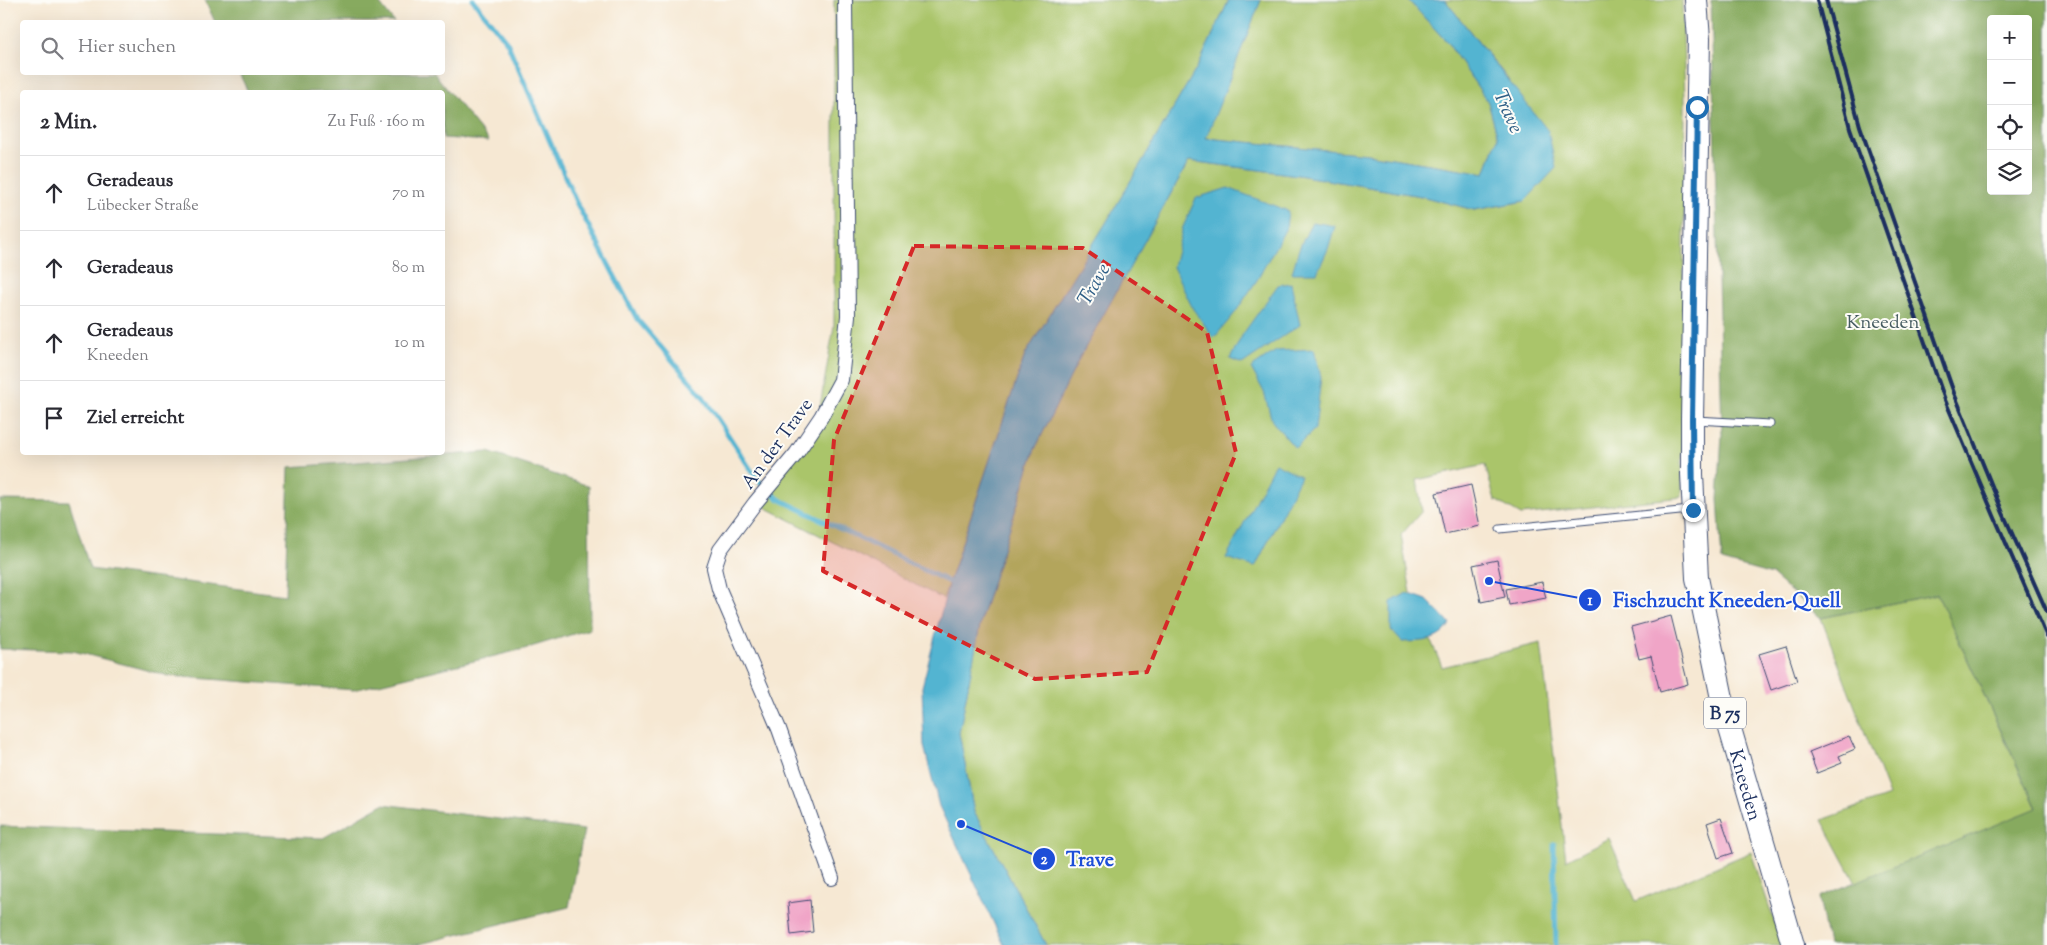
<!DOCTYPE html>
<html lang="de">
<meta charset="utf-8">
<style>
:root{--surface:#fff;--page:#f7f7f7;--text:#2b2b33;--muted:#7c7c81;--line:#e1e1e2}
body{margin:0;font-family:"Sorts Mill Goudy",serif;background:var(--page);color:var(--text)}
.controls{position:absolute;right:15px;top:15px;display:grid;overflow:hidden;border-radius:5px;box-shadow:0 5px 20px #0002}
.controls button{width:45px;height:45px;display:grid;place-items:center;padding:0;border:0;border-bottom:1px solid var(--line);background:var(--surface);color:var(--text);font:25px sans-serif}
.stop{position:absolute;width:15px;height:15px;margin:-11px;border:4px solid #1f6fb2;border-radius:50%;background:#fff}
.stop.end{background:#1f6fb2;border-color:#fff;box-shadow:0 1px 5px #0008}
.list{margin:0;padding:0;list-style:none}
h2{display:flex;justify-content:space-between;align-items:center;height:65px;margin:0;padding:0 20px;font-size:21px}
h2 small{font-size:16px;font-weight:400;color:var(--muted)}
.list li{display:grid;grid-template-columns:32px 1fr auto;gap:15px;align-items:center;box-sizing:border-box;height:75px;padding:0 20px;border-top:1px solid var(--line)}
.list b{display:block;font-size:19px;white-space:nowrap}
.list p{margin:0;font-size:16px;white-space:nowrap;color:var(--muted)}
.list em{font-size:16px;font-style:normal;color:var(--muted)}
.icon{flex:none;width:28px;height:28px;fill:none;stroke:currentColor;stroke-width:2;stroke-linecap:round;stroke-linejoin:round}
.map{position:relative;flex:none;width:2047px;height:945px;overflow:hidden}
.search{position:absolute;background:var(--surface);box-shadow:0 5px 20px #0002;left:20px;top:20px;width:425px;height:55px;display:flex;align-items:center;gap:12px;box-sizing:border-box;padding:0 18px;border-radius:5px;color:var(--muted);font-size:19px}
.panel{position:absolute;background:var(--surface);box-shadow:0 5px 20px #0002;left:20px;top:90px;width:425px;height:365px;border-radius:5px}
.map>svg:first-child{display:block}
.green{fill:#aac56b;stroke:#627a64}
.forest{fill:#87aa5f;stroke:#516c5e;fill-rule:evenodd}
.water{fill:#52b4d1;stroke:#367298}
.lines{fill:none;stroke-linecap:round;stroke-linejoin:round}
.stream{stroke:#52b4d1;stroke-width:5}
.building{fill:#f0a5c7}
.service-casing{stroke:#3c4b70;stroke-width:9}
.minor-casing{stroke:#3c4b70;stroke-width:16}
.primary-casing{stroke:#3c4b70;stroke-width:24}
.service{stroke:#fff;stroke-width:7}
.minor{stroke:#fff;stroke-width:14}
.primary{stroke:#fff;stroke-width:22}
.rail{stroke:#1b2f5e;stroke-width:4}
.route{stroke:#1f6fb2;stroke-width:6}
.marked{fill:#d62828;fill-opacity:0.2;stroke:#d62828;stroke-width:4;stroke-dasharray:10 6;stroke-linejoin:round}
.labels{text-anchor:middle;stroke-width:4;stroke-linejoin:round;paint-order:stroke}
.shield{fill:#fdfcf7;stroke:#5f6c8c;stroke-width:1}
.shield-label{font-size:18px;font-weight:bold;fill:#1b2f5e}
.park-label{font-size:19px;fill:#465c62;stroke:#fdfcf7}
.street-label{font-size:19px;fill:#1b2f5e;stroke:#fdfcf7}
.water-label{font-size:20px;font-style:italic;fill:#2e5e86;stroke:#fdfcf7}
.leader{fill:none;stroke:#1d4ed8;stroke-width:2}
.callout-dot{fill:#1d4ed8;stroke:#fdfcf7;stroke-width:2}
.mark-label{font-size:15px;text-anchor:middle;font-weight:bold;fill:#fff}
.callout-label{font-size:20px;text-anchor:middle;font-weight:bold;fill:#1d4ed8;stroke:#fdfcf7;stroke-width:4;stroke-linejoin:round;paint-order:stroke}
</style>
<div class="map">
<svg width="2047" height="945" viewBox="0 0 2047 945">
<rect width="100%" height="100%" fill="#fdfcf7"/>
<filter id="ink" filterUnits="userSpaceOnUse"><feTurbulence type="fractalNoise" baseFrequency=".02" numOctaves="2"/><feDisplacementMap in="SourceGraphic" scale="10" xChannelSelector="R" yChannelSelector="G"/><feConvolveMatrix kernelMatrix="1 2 1 2 8 2 1 2 1" color-interpolation-filters="sRGB"/></filter>
<filter id="wash" filterUnits="userSpaceOnUse"><feTurbulence type="fractalNoise" baseFrequency=".0096" numOctaves="4" result="noise"/><feDisplacementMap in="SourceGraphic" scale="20" xChannelSelector="R" yChannelSelector="G"/><feGaussianBlur stdDeviation="1.12" result="paint"/><feColorMatrix in="noise" values="0 0 0 0 0 0 0 0 0 0 0 0 0 0 0 0 0 1.4 0 .05"/><feComposite in="paint" operator="in"/></filter>
<g filter="url(#wash)">
<rect width="100%" height="100%" fill="#f6e8d3"/>
<!-- green -->
<g class="green">
<path d="M 834,0 L 1229,0 L 1198,66 L 1106,223 L 1025,355 L 943,599 L 761,505 L 819,412 L 834,326 Z"/>
<path d="M 1261,0 L 1408,0 L 1447,42 L 1488,102 L 1498,138 L 1485,173 L 1367,154 L 1205,138 Z"/>
<path d="M 1445,0 L 1682,0 L 1685,101 L 1682,497 L 1521,515 L 1495,500 L 1485,465 L 1417,480 L 1422,511 L 1401,535 L 1411,593 L 1442,667 L 1541,643 L 1566,860 L 1609,838 L 1636,901 L 1751,852 L 1782,945 L 1046,945 L 974,812 L 959,733 L 982,615 L 1035,449 L 1080,357 L 1189,161 L 1298,175 L 1421,196 L 1474,210 L 1525,201 L 1508,79 Z"/>
<path d="M 1937,594 L 2037,809 L 1856,883 L 1822,820 L 1889,796 L 1821,618 Z"/>
</g>
<!-- forest -->
<g class="forest">
<path d="M 205,0 L 377,0 L 394,22 L 215,22 Z"/>
<path d="M 1711,0 L 2047,0 L 2047,945 L 1828,945 L 1819,897 L 2037,808 L 1937,594 L 1821,618 L 1772,575 L 1722,561 L 1718,499 L 1722,434 ZM 1991,19 L 2028,19 L 2028,191 L 1991,191 Z"/>
<path d="M 239,73 L 434,73 L 489,141 L 443,138 L 442,92 L 248,92 Z"/>
<path d="M 488,452 L 589,486 L 590,629 L 524,649 L 354,690 L 169,676 L 73,651 L 0,649 L 0,500 L 69,501 L 90,569 L 285,595 L 289,467 Z"/>
<path d="M 383,804 L 584,830 L 569,907 L 416,945 L 0,945 L 0,826 L 323,838 Z"/>
</g>
<!-- water -->
<g class="water">
<path d="M 1229,0 L 1261,0 L 1206,138 L 1367,154 L 1485,173 L 1498,138 L 1488,102 L 1447,42 L 1408,0 L 1445,0 L 1548,131 L 1556,168 L 1525,201 L 1474,210 L 1421,196 L 1298,175 L 1189,161 L 1080,357 L 1035,449 L 982,615 L 959,733 L 974,812 L 1046,945 L 1004,945 L 939,806 L 924,746 L 922,687 L 949,582 L 1025,355 L 1106,223 L 1198,66 Z"/>
<path d="M 1228,188 L 1288,211 L 1286,228 L 1257,280 L 1235,313 L 1214,338 L 1193,309 L 1173,267 L 1183,227 L 1196,198 Z"/>
<path d="M 1312,222 L 1335,226 L 1328,249 L 1317,273 L 1292,273 L 1299,249 Z"/>
<path d="M 1291,283 L 1300,325 L 1242,364 L 1230,359 L 1243,334 L 1278,285 Z"/>
<path d="M 1314,349 L 1321,377 L 1315,429 L 1295,448 L 1272,421 L 1264,392 L 1251,368 L 1276,351 Z"/>
<path d="M 1275,463 L 1301,476 L 1255,567 L 1226,558 Z"/>
<path d="M 1407,593 L 1427,600 L 1450,624 C 1439,643 1421,641 1402,642 L 1391,630 L 1391,602 Z"/>
</g>
<g class="lines">
<!-- stream -->
<g class="stream">
<path d="M 473,0 L 507,42 L 576,202 L 637,319 L 702,395 L 757,479 L 779,499 L 953,584"/>
<path d="M 1554,844 L 1556,945"/>
</g>
</g>
<g id="blocks">
<!-- building -->
<g class="building">
<path d="M 1471,485 L 1480,526 L 1445,534 L 1436,493 Z"/>
<path d="M 1497,560 L 1505,597 L 1481,602 L 1473,565 Z"/>
<path d="M 1542,582 L 1546,598 L 1509,605 L 1506,589 Z"/>
<path d="M 1671,616 L 1688,684 L 1660,692 L 1651,656 L 1639,659 L 1631,627 Z"/>
<path d="M 1786,646 L 1797,681 L 1771,690 L 1759,654 Z"/>
<path d="M 1849,736 L 1855,749 L 1839,756 L 1842,763 L 1817,773 L 1809,752 Z"/>
<path d="M 1721,818 L 1733,853 L 1718,858 L 1707,823 Z"/>
<path d="M 810,900 L 813,932 L 791,935 L 788,903 Z"/>
</g>
</g>
</g>
<g filter="url(#ink)">
<use href="#blocks" fill-opacity="0" stroke="#3c4b70" stroke-width="1"/>
<g class="lines">
<defs>
<g id="service">
<path d="M 1695,420 L 1770,424"/>
<path d="M 1500,529 L 1690,510"/>
</g>
<path id="minor" d="M 832,878 L 779,729 L 719,589 L 714,568 L 720,550 L 755,503 L 796,454 L 821,417 L 841,380 L 848,316 L 845,0"/>
<g id="primary">
<path id="s1" d="M 1696,0 L 1699,39 L 1692,419 L 1692,474 L 1697,578 L 1724,708 L 1793,945"/>
</g>
</defs>
<!-- service casing -->
<use href="#service" class="service-casing"/>
<!-- minor casing -->
<use href="#minor" class="minor-casing"/>
<!-- primary casing -->
<use href="#primary" class="primary-casing"/>
<!-- service -->
<use href="#service" class="service"/>
<!-- minor -->
<use href="#minor" class="minor"/>
<!-- primary -->
<use href="#primary" class="primary"/>
<!-- rail -->
<g class="rail">
<path d="M 1817,0 L 1850,128 L 1945,400 L 1995,518 L 2047,637"/>
<path d="M 1826,0 L 1860,126 L 1954,393 L 2003,513 L 2047,612"/>
</g>
</g>
</g>
<g class="lines" filter="url(#ink)">
<!-- route -->
<path class="route" d="M 1693,510 L 1692,420 L 1697,107"/>
</g>
<!-- marked area -->
<path class="marked" d="M 914,246 L 1083,248 L 1207,332 L 1236,453 L 1147,672 L 1035,679 L 823,571 L 834,440 Z"/>
<g class="labels">
<!-- shield labels -->
<rect class="shield" x="1704" y="697.5" width="42" height="31" rx="4"/>
<g class="shield-label">
<text x="1725" y="719">B 75</text>
</g>
<!-- park labels -->
<g class="park-label">
<text x="1883" y="328">Kneeden</text>
</g>
<!-- street labels -->
<g class="street-label">
<text transform="translate(776 443) rotate(-54)" y="7">An der Trave</text>
<text dy="7" stroke="none"><textPath href="#s1" startOffset="791">Kneeden</textPath></text>
</g>
<!-- water labels -->
<g class="water-label">
<text transform="translate(1509 111) rotate(66)" y="7">Trave</text>
<text transform="translate(1093 284) rotate(-60)" y="7">Trave</text>
</g>
</g>
<!-- callouts -->
<path class="leader" d="M1489 581L1590 600M961 824L1044 859"/>
<g class="callout-dot">
<circle cx="1489" cy="581" r="5"/>
<circle cx="961" cy="824" r="5"/>
<circle cx="1590" cy="600" r="12"/>
<circle cx="1044" cy="859" r="12"/>
</g>
<g class="mark-label">
<text x="1590" y="605">1</text>
<text x="1044" y="864">2</text>
</g>
<g class="callout-label">
<text x="1727" y="607">Fischzucht Kneeden-Quell</text>
<text x="1090" y="866">Trave</text>
</g>
</svg>
<div class="controls">
<button>+</button>
<button>−</button>
<button><svg class="icon" aria-label="locate" viewBox="0 0 24 24"><circle cx="12" cy="12" r="6"/><path d="M12 2v4M12 18v4M2 12h4M18 12h4"/></svg></button>
<button><svg class="icon" aria-label="layers" viewBox="0 0 24 24"><path d="M12 4l9 5-9 5-9-5zM3 14l9 5 9-5"/></svg></button>
</div>
<div class="stop" style="left:1697px;top:107px"></div>
<div class="stop end" style="left:1693px;top:510px"></div>
<div class="search"><svg class="icon" aria-label="search" viewBox="0 0 24 24"><circle cx="10" cy="10" r="6"/><path d="M15 15l6 6"/></svg>Hier suchen</div>
<section class="panel">
<h2>2 Min.<small>Zu Fuß · 160 m</small></h2>
<ul class="list">
<li><svg class="icon" aria-label="ahead" viewBox="0 0 24 24"><path d="M12 20V5M6 11l6-6 6 6"/></svg><div><b>Geradeaus</b><p>Lübecker Straße</p></div><em>70 m</em></li>
<li><svg class="icon" aria-label="ahead" viewBox="0 0 24 24"><path d="M12 20V5M6 11l6-6 6 6"/></svg><div><b>Geradeaus</b></div><em>80 m</em></li>
<li><svg class="icon" aria-label="ahead" viewBox="0 0 24 24"><path d="M12 20V5M6 11l6-6 6 6"/></svg><div><b>Geradeaus</b><p>Kneeden</p></div><em>10 m</em></li>
<li><svg class="icon" aria-label="arrive" viewBox="0 0 24 24"><path d="M6 21V4h12l-3 4 3 4H6"/></svg><div><b>Ziel erreicht</b></div></li>
</ul>
</section>
</div>
